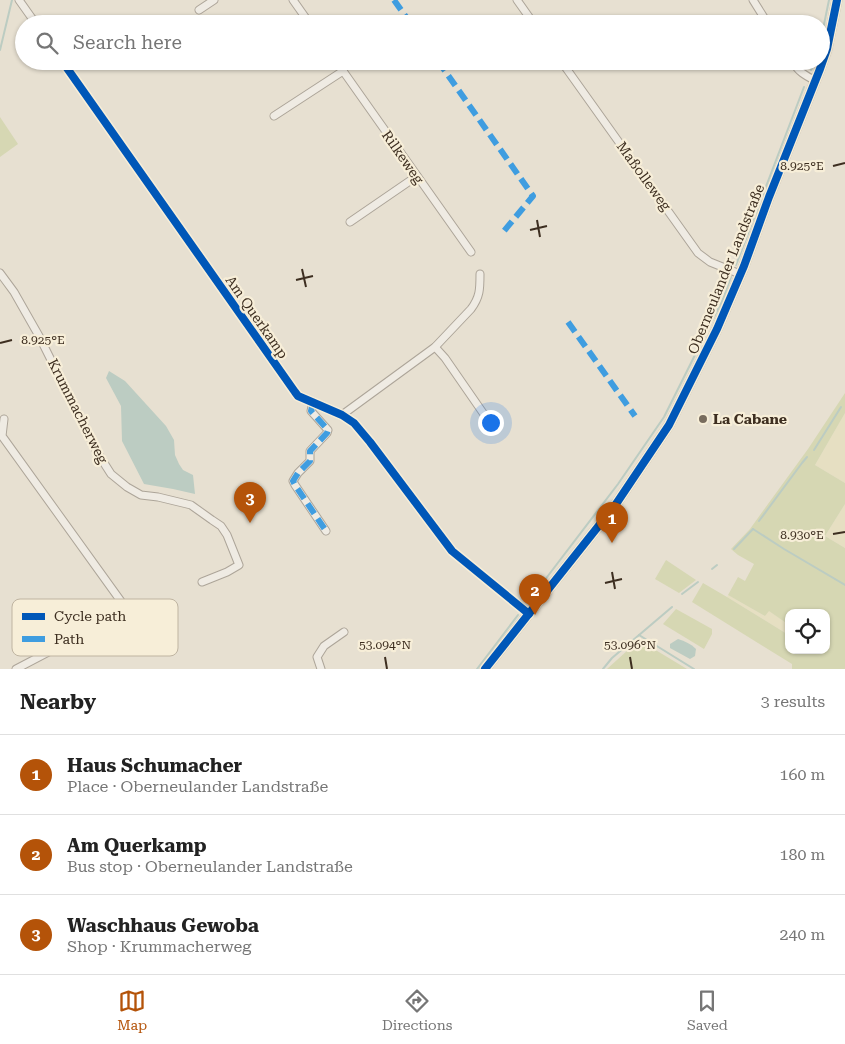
<!DOCTYPE html>
<meta charset="utf-8">
<style>
:root{--surface:#fff;--page:#f6f6f6;--text:#222;--muted:#767676;--line:#e0e0e0;--accent:#b45309}
body{margin:0;font-family:"Roboto Serif",serif;background:var(--page);color:var(--text)}
.controls{position:absolute;right:15px;bottom:15px;display:grid;overflow:hidden;border-radius:10px;box-shadow:0 1px 4px #0004}
.controls button{width:45px;height:45px;display:grid;place-items:center;padding:0;border:0;border-bottom:1px solid var(--line);background:var(--surface);color:var(--text);font:25px sans-serif}
.you{position:absolute;left:490px;top:422px;width:18px;height:18px;margin:-12px;border:4px solid #fff;border-radius:50%;background:#1a73e8;box-shadow:0 0 0 8px #1a73e833}
.badge{display:grid;place-items:center;width:32px;height:32px;border-radius:50%;background:var(--accent);color:#fff;font-size:16px;font-weight:700}
.pin{position:absolute;translate:-50% -41px;filter:drop-shadow(0 1px 2px #0008)}
.pin::after{content:'';position:absolute;top:26px;width:18px;height:15px;background:inherit;clip-path:polygon(0 0,100% 0,50% 100%)}
.list{margin:0;padding:0;list-style:none}
h2{display:flex;justify-content:space-between;align-items:center;height:65px;margin:0;padding:0 20px;font-size:21px}
h2 small{font-size:16px;font-weight:400;color:var(--muted)}
.list li{display:grid;grid-template-columns:32px 1fr auto;gap:15px;align-items:center;box-sizing:border-box;height:80px;padding:0 20px;border-top:1px solid var(--line)}
.list b{display:block;font-size:19px;white-space:nowrap}
.list p{margin:0;font-size:16px;white-space:nowrap;color:var(--muted)}
.list em{font-size:16px;font-style:normal;color:var(--muted)}
.icon{flex:none;width:28px;height:28px;fill:none;stroke:currentColor;stroke-width:2;stroke-linecap:round;stroke-linejoin:round}
.map{position:relative;flex:none;width:845px;height:669px;overflow:hidden}
.search{position:absolute;background:var(--surface);box-shadow:0 1px 4px #0004;left:15px;right:15px;top:15px;height:55px;display:flex;align-items:center;gap:12px;box-sizing:border-box;padding:0 18px;border-radius:28px;color:var(--muted);font-size:19px}
.sheet{height:305px;background:var(--surface)}
nav{display:flex;justify-content:space-around;align-items:center;box-sizing:border-box;height:70px;border-top:1px solid var(--line);background:var(--surface);font-size:14px;color:var(--muted)}
nav a{display:grid;justify-items:center;gap:2px}
nav .on{color:var(--accent)}
.map>svg:first-child{display:block}
.farmland{fill:#e6dfc2}
.green{fill:#d6d7b3}
.water{fill:#bcccc2}
.lines{fill:none;stroke-linecap:round;stroke-linejoin:round}
.stream{stroke:#bcccc2;stroke-width:2}
.minor-casing{stroke:#ada599;stroke-width:9}
.tertiary-casing{stroke:#ada599;stroke-width:11}
.minor{stroke:#efebe3;stroke-width:7}
.tertiary{stroke:#efebe3;stroke-width:9}
.quiet{stroke:#3f9de0;stroke-width:6;stroke-dasharray:12 6;stroke-linecap:butt}
.cycleway-casing{stroke:#f7eed8;stroke-width:11}
.cycleway{stroke:#0057b8;stroke-width:8}
.ticks{fill:none;stroke:#3d2e20;stroke-width:2}
.poi-dot{fill:#786c5e;stroke:#f7eed8;stroke-width:2}
.labels{text-anchor:middle;stroke-width:4.5;stroke-linejoin:round;paint-order:stroke}
.street-label{font-size:14px;fill:#3d2e20;stroke:#f7eed8}
.poi-label{font-size:14px;font-weight:bold;fill:#3d2e20;stroke:#f7eed8;text-anchor:start}
.key{fill:#f7eed8;stroke:#bfb4a1;stroke-width:1}
.key-label{font-size:14px;fill:#3d2e20}
.ticks-label{font-size:12px;text-anchor:middle;fill:#3d2e20;stroke:#f7eed8;stroke-width:4.5;stroke-linejoin:round;paint-order:stroke}
</style>
<div class="map">
<svg width="845" height="669" viewBox="0 0 845 669">
<rect width="100%" height="100%" fill="#e7e0d1"/>
<!-- farmland -->
<g class="farmland">
<path d="M 845,413 L 845,483 L 815,465 Z"/>
<path d="M 845,504 L 845,548 L 825,536 Z"/>
<path d="M 728,595 L 765,616 L 768,610 L 789,625 L 789,630 L 787,634 L 727,597 Z"/>
</g>
<!-- green -->
<g class="green">
<path d="M 0,117 L 18,144 L 0,157 Z"/>
<path d="M 845,393 L 845,413 L 815,465 L 845,483 L 845,504 L 825,536 L 845,548 L 845,669 L 792,669 L 792,664 L 692,602 L 703,583 L 727,597 L 787,634 L 789,630 L 789,650 L 826,650 L 826,613 L 789,613 L 789,625 L 769,611 L 765,616 L 728,595 L 738,577 L 745,581 L 754,564 L 738,555 L 731,549 L 750,529 L 760,515 L 808,449 Z"/>
<path d="M 666,560 L 696,580 L 679,593 L 655,579 Z"/>
<path d="M 676,609 L 712,629 L 712,634 L 704,649 L 663,624 Z"/>
<path d="M 639,640 L 687,669 L 607,669 Z"/>
</g>
<!-- water -->
<g class="water">
<path d="M 109,371 L 125,381 L 166,426 L 174,440 L 175,455 L 179,464 L 183,470 L 193,475 L 195,494 L 173,489 L 144,484 L 122,441 L 121,406 L 106,378 Z"/>
<path d="M 678,639 C 685,641 691,644 696,649 L 695,656 L 690,659 L 670,648 L 670,644 Z"/>
</g>
<g class="lines">
<!-- stream -->
<g class="stream">
<path d="M 821,39 L 829,0"/>
<path d="M 0,50 L 12,0"/>
<path d="M 811,70 L 815,61"/>
<path d="M 736,265 L 804,87"/>
<path d="M 814,450 L 841,407"/>
<path d="M 759,521 L 802,463 L 807,457"/>
<path d="M 753,529 L 784,549 L 845,585"/>
<path d="M 734,549 L 753,529"/>
<path d="M 712,569 L 717,565"/>
<path d="M 682,594 L 698,582"/>
<path d="M 528,602 L 618,484 L 664,417 L 723,299 L 731,277"/>
<path d="M 639,635 L 694,669"/>
<path d="M 477,669 L 518,615"/>
<path d="M 603,669 L 612,658 L 672,607"/>
</g>
<defs>
<g id="minor">
<path d="M 19,0 L 36,24"/>
<path d="M 293,0 L 310,24"/>
<path d="M 517,0 L 534,24"/>
<path d="M 753,0 L 768,24"/>
<path d="M 199,10 L 214,0"/>
<path d="M 62,61 L 295,392 L 298,396 L 342,415 L 354,423 L 370,442 L 452,551 L 529,614"/>
<path d="M 336,61 L 471,252"/>
<path d="M 561,61 L 698,253 L 710,262 L 740,274"/>
<path d="M 792,61 C 799,72 804,75 816,81"/>
<path d="M 274,116 L 343,71"/>
<path d="M 350,222 L 417,176"/>
<path d="M 0,273 L 14,292 L 39,336 L 97,452 L 111,474 L 127,487 L 141,495 L 158,497 L 191,505 L 212,520 L 221,526 L 227,535 L 239,565 L 227,572 L 202,582"/>
<path d="M 435,347 L 445,358 L 490,423"/>
<path d="M 313,402 L 311,411 L 328,430 L 327,433 L 310,451 L 310,461 L 298,473 L 293,481 L 295,485 L 326,531"/>
<path d="M 342,415 L 435,347 L 471,309 C 480,297 480,289 480,274"/>
<path d="M 4,419 L 2,436 L 151,643"/>
<path d="M 16,669 L 81,635 L 126,609"/>
<path d="M 321,669 L 317,657 L 324,646 L 344,632"/>
</g>
<path id="tertiary" d="M 485,669 L 616,504 L 669,425 L 717,329 L 744,266 L 769,197 L 820,69 L 827,49 L 837,0"/>
</defs>
<!-- minor casing -->
<use href="#minor" class="minor-casing"/>
<!-- tertiary casing -->
<use href="#tertiary" class="tertiary-casing"/>
<!-- minor -->
<use href="#minor" class="minor"/>
<!-- tertiary -->
<use href="#tertiary" class="tertiary"/>
<!-- quiet -->
<g class="quiet">
<path d="M 394,0 L 411,24"/>
<path d="M 438,61 L 533,196 L 504,231"/>
<path d="M 568,322 L 635,416"/>
<path d="M 313,402 L 311,411 L 328,430 L 327,433 L 310,451 L 310,461 L 298,473 L 293,481 L 295,485 L 326,531"/>
</g>
<defs>
<g id="cycleway">
<path d="M 62,61 L 295,392 L 298,396 L 342,415 L 354,423 L 370,442 L 452,551 L 529,614"/>
<path d="M 485,669 L 616,504 L 669,425 L 717,329 L 744,266 L 769,197 L 820,69 L 827,49 L 837,0"/>
</g>
</defs>
<!-- cycleway casing -->
<use href="#cycleway" class="cycleway-casing"/>
<!-- cycleway -->
<use href="#cycleway" class="cycleway"/>
</g>
<!-- ticks -->
<path class="ticks" d="M 833,166 L 845,163M 537,220 L 540,237M 530,230 L 547,226M 302,269 L 306,287M 296,280 L 313,276M 0,343 L 12,340M 833,534 L 845,532M 612,572 L 615,589M 605,583 L 622,579M 385,657 L 387,669M 630,657 L 632,669"/>
<!-- markers -->
<circle class="poi-dot" cx="703" cy="419" r="5"/>
<g class="labels">
<!-- street labels -->
<g class="street-label">
<text transform="translate(403 157) rotate(55)" y="5">Rilkeweg</text>
<text transform="translate(644 176) rotate(54)" y="5">Maßolleweg</text>
<text transform="translate(726 269) rotate(-68)" y="5">Oberneulander Landstraße</text>
<text transform="translate(257 317) rotate(55)" y="5">Am Querkamp</text>
<text transform="translate(78 411) rotate(63)" y="5">Krummacherweg</text>
</g>
<!-- poi labels -->
<g class="poi-label">
<text x="713" y="424">La Cabane</text>
</g>
</g>
<!-- legend -->
<rect x="12" y="599" width="166" height="57" rx="8" class="key"/>
<rect x="22" y="613" width="23" height="7" fill="#0057b8"/>
<rect x="22" y="636" width="23" height="6" fill="#3f9de0"/>
<g class="key-label">
<text x="54" y="621">Cycle path</text>
<text x="54" y="644">Path</text>
</g>
<g class="ticks-label">
<text x="802" y="170">8.925°E</text>
<text x="43" y="344">8.925°E</text>
<text x="802" y="539">8.930°E</text>
<text x="385" y="649">53.094°N</text>
<text x="630" y="649">53.096°N</text>
</g>
</svg>
<div class="controls">
<button><svg class="icon" aria-label="locate" viewBox="0 0 24 24"><circle cx="12" cy="12" r="6"/><path d="M12 2v4M12 18v4M2 12h4M18 12h4"/></svg></button>
</div>
<div class="you"></div>
<div class="pin badge" style="left:612px;top:543px">1</div>
<div class="pin badge" style="left:535px;top:615px">2</div>
<div class="pin badge" style="left:250px;top:523px">3</div>
<div class="search"><svg class="icon" aria-label="search" viewBox="0 0 24 24"><circle cx="10" cy="10" r="6"/><path d="M15 15l6 6"/></svg>Search here</div>
</div>
<section class="sheet">
<h2>Nearby<small>3 results</small></h2>
<ul class="list">
<li><span class="badge">1</span><div><b>Haus Schumacher</b><p>Place · Oberneulander Landstraße</p></div><em>160 m</em></li>
<li><span class="badge">2</span><div><b>Am Querkamp</b><p>Bus stop · Oberneulander Landstraße</p></div><em>180 m</em></li>
<li><span class="badge">3</span><div><b>Waschhaus Gewoba</b><p>Shop · Krummacherweg</p></div><em>240 m</em></li>
</ul>
</section>
<nav>
<a class="on"><svg class="icon" aria-label="map" viewBox="0 0 24 24"><path d="M3 6l6-2 6 2 6-2v14l-6 2-6-2-6 2zM9 4v14M15 6v14"/></svg>Map</a>
<a><svg class="icon" aria-label="directions" viewBox="0 0 24 24"><path d="M12 3l9 9-9 9-9-9zM9 14v-3h6M13 9l2 2-2 2"/></svg>Directions</a>
<a><svg class="icon" aria-label="saved" viewBox="0 0 24 24"><path d="M7 4h10v16l-5-4-5 4z"/></svg>Saved</a>
</nav>
